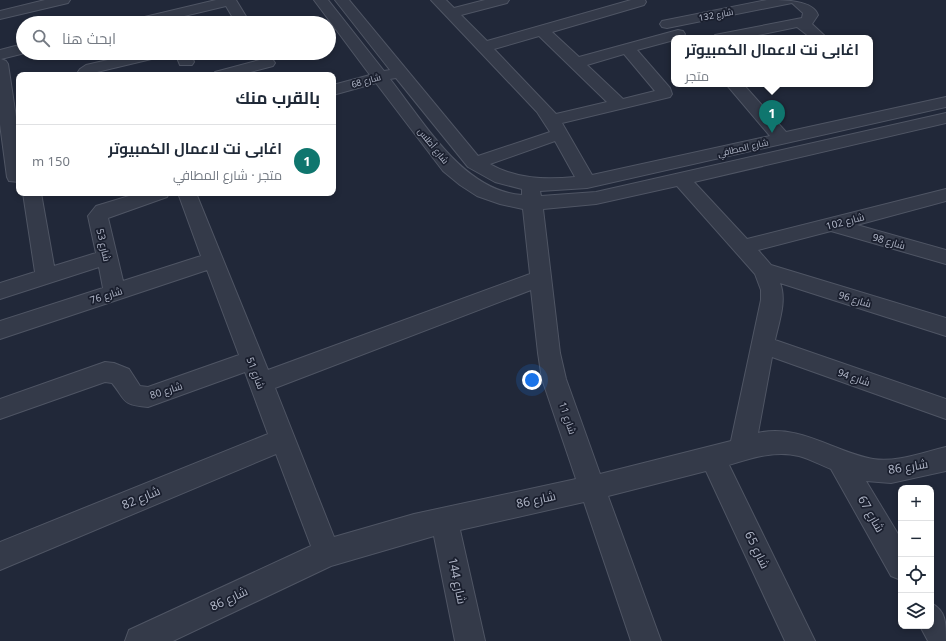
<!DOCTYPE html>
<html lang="ar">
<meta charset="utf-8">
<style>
:root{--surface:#fff;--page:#f6f6f7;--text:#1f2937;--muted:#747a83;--line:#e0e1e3;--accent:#0f766e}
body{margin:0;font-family:"Noto Sans",Cairo,sans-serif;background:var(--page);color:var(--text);direction:rtl}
.controls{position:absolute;right:12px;bottom:12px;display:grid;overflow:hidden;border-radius:8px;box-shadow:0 2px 6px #0003}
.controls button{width:36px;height:36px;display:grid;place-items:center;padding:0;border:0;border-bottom:1px solid var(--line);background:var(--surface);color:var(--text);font:20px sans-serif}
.you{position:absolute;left:532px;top:380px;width:14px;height:14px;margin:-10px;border:3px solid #fff;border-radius:50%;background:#1a73e8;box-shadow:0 0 0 6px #1a73e833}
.badge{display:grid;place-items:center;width:26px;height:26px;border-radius:50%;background:var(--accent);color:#fff;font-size:13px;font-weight:700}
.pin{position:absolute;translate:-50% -33px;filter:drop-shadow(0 1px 2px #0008)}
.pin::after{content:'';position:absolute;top:21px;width:14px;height:12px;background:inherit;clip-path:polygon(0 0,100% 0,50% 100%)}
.popup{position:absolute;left:671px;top:35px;width:202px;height:52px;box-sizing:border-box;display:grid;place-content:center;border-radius:8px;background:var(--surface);filter:drop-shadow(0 1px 3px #0005);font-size:13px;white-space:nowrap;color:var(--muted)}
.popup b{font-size:15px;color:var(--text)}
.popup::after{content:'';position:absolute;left:50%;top:100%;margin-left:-8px;border:8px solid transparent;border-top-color:var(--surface)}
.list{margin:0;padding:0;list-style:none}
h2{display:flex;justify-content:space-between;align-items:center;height:52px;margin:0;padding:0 16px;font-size:17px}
h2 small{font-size:13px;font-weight:400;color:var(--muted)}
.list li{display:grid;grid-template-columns:26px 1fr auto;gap:12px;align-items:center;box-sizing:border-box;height:72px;padding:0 16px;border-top:1px solid var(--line)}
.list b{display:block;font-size:15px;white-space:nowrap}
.list p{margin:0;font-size:13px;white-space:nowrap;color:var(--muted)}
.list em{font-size:13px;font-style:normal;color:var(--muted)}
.icon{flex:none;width:22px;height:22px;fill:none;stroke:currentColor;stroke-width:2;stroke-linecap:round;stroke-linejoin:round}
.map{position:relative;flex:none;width:946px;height:641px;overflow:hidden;direction:ltr}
.search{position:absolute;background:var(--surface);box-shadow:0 2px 6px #0003;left:16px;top:16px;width:320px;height:44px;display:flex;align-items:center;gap:10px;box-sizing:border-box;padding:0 14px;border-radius:22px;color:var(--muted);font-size:15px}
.panel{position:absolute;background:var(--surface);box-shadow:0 2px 6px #0003;left:16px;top:72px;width:320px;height:124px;border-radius:8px;direction:rtl}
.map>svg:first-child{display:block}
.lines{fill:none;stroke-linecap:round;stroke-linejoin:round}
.minor-casing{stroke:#4f5564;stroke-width:2}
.minor{fill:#343a49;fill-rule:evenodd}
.labels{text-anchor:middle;stroke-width:3.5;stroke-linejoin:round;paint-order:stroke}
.far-street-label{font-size:9px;fill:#afb5c6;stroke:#1a1f2e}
.street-label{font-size:10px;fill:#afb5c6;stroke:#1a1f2e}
.near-street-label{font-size:12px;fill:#afb5c6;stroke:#1a1f2e}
</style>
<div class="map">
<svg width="946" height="641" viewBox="0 0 946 641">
<rect width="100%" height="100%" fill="#212839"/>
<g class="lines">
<defs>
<g id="minor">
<path d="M 45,0 L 70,0 L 68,3 L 0,19 L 0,11 Z"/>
<path d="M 216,0 L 236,0 L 250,23 L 236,23 L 226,6 L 155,23 L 130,23 L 132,20 Z"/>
<path d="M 314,0 L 328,0 L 384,71 L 390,70 L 335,0 L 349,0 L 478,156 L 550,132 L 537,112 L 431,0 L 446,0 L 454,8 L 485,0 L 509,0 L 507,3 L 461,15 L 487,41 L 631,0 L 645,0 L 646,2 L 644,5 L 552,32 L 579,57 L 678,30 L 683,31 L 685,34 L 683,37 L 674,38 L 674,40 L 637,50 L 670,88 L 672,94 L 670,97 L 562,123 L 592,175 L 770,136 L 726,84 L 743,84 L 786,132 L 946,97 L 946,107 L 587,188 L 540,191 L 541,196 L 596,192 L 946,113 L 946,123 L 694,182 L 747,239 L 946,189 L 946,201 L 857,225 L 946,250 L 946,264 L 831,231 L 758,250 L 771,265 L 946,318 L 946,336 L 780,283 C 787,300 779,322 775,340 L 946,399 L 946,419 L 772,357 L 758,433 C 798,423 835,452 873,459 C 896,463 924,452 946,447 L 946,471 L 891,483 L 866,481 L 901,539 L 901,580 L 891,576 L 831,469 C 821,465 810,459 799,456 C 775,450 752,458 729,465 L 815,641 L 785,641 L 706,471 L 608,496 L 661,641 L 631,641 L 584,502 L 460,530 L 485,641 L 455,641 L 434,536 L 331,566 L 173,641 L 125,641 L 129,630 L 311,546 L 276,454 L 0,570 L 0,542 L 268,434 L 245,372 L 148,407 C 121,405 126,400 112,383 L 105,382 L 0,419 L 0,399 L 105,362 L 114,363 L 129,369 L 140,386 L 148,387 L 239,355 L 207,270 L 0,339 L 0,321 L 103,288 L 99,267 L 0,299 L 0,283 L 35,272 L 23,193 L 41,193 L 54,266 L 96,253 L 88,216 L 96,206 L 139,193 L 169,193 L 167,197 L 108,218 L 123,281 L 201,256 L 178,193 L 196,193 L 268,370 L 530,274 L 523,209 L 500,204 L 477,196 L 460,185 L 443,171 L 376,83 L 333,95 L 333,85 L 370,75 ZM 539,36 L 607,102 L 556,114 L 494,49 ZM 624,54 L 655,91 L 623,99 L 587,65 ZM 396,78 L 468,167 L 495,182 L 522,189 L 522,195 C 463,191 424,122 390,79 ZM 555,141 L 575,177 C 545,180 516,179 490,164 ZM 677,186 L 755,274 L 761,290 L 761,300 L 731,441 L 600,474 L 566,379 L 560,353 L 543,209 L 596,204 ZM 531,290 L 538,353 L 542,379 L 576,479 L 414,514 L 334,537 L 275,388 Z"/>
<path d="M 767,0 C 784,0 813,0 818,15 L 812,24 L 827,38 L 811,38 L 797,27 L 743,38 L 713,38 L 715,35 L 720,34 L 802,18 L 803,13 L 792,3 L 667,28 L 662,27 L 660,24 L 662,21 Z"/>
<path d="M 23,44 L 23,53 L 25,53 L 1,59 L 6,61 L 8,64 L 19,137 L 19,182 L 9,181 L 7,177 L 0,124 L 0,50 Z"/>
<path d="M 138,53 L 167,53 L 164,56 L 97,72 L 92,75 L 76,75 L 80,69 L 86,65 Z"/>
<path d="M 175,53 L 191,53 L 194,62 L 192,65 L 180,65 Z"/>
<path d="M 267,58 L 273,60 L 275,63 L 273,66 L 239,75 L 213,75 L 215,72 Z"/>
<path d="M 931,603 C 946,611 946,622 946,641 L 928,641 L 920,626 L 931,626 Z"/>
</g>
</defs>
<!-- minor casing -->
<use href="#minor" class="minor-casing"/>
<!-- minor -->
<use href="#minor" class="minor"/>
</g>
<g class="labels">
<!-- far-street labels -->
<g class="far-street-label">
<text transform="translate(716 15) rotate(-11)" y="3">شارع 132</text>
<text transform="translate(366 81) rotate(-16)" y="3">شارع 68</text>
<text transform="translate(433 146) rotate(51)" y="3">شارع أطلس</text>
<text transform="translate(743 148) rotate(-13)" y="3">شارع المطافي</text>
</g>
<!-- street labels -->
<g class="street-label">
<text transform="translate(845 221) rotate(-15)" y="4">شارع 102</text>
<text transform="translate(889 241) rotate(16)" y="4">شارع 98</text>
<text transform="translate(104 245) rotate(77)" y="4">شارع 53</text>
<text transform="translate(106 295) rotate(-18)" y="4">شارع 76</text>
<text transform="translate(855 299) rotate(17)" y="4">شارع 96</text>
<text transform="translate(256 373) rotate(69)" y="4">شارع 51</text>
<text transform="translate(854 377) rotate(19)" y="4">شارع 94</text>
<text transform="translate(166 390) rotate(-18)" y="4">شارع 80</text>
<text transform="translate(568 418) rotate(71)" y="4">شارع 11</text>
</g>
<!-- near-street labels -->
<g class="near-street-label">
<text transform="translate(908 467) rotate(-9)" y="4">شارع 86</text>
<text transform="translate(141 498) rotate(-23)" y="4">شارع 82</text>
<text transform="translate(536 500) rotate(-12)" y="4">شارع 86</text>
<text transform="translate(871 514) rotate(60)" y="4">شارع 67</text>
<text transform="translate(757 550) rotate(64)" y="4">شارع 65</text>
<text transform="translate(457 581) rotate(78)" y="4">شارع 144</text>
<text transform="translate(229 599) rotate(-25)" y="4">شارع 86</text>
</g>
</g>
</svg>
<div class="controls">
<button>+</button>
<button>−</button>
<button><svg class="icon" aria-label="locate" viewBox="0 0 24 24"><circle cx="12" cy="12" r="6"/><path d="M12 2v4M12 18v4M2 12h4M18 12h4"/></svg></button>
<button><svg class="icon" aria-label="layers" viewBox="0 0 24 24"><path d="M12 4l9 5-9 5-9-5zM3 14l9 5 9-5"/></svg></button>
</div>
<div class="you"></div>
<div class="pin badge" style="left:772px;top:133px">1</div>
<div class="popup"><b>اغابى نت لاعمال الكمبيوتر</b>متجر</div>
<div class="search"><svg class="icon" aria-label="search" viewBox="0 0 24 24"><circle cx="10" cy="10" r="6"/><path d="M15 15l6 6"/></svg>ابحث هنا</div>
<section class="panel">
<h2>بالقرب منك<small></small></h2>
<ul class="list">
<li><span class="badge">1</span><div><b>اغابى نت لاعمال الكمبيوتر</b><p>متجر · شارع المطافي</p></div><em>150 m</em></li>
</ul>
</section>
</div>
